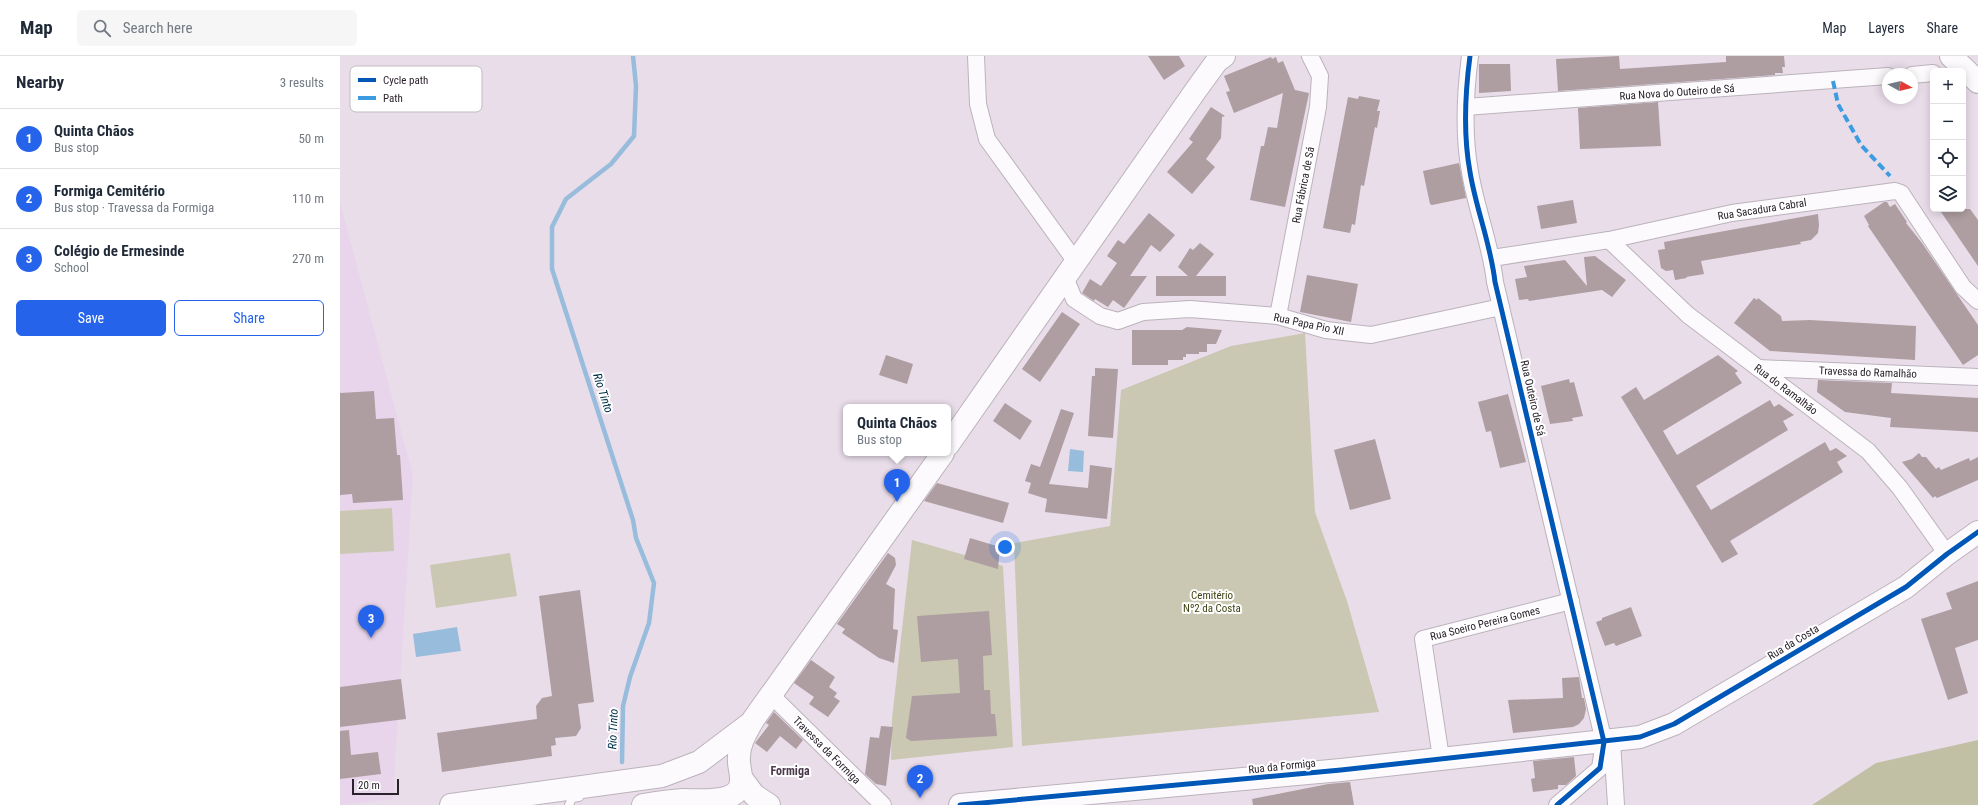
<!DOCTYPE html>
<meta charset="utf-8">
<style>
:root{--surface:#fff;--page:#f6f6f7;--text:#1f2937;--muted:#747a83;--line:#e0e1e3;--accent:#2563eb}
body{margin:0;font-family:"Roboto Condensed",sans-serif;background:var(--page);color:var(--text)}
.controls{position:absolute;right:12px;top:12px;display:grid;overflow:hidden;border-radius:6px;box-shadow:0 2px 10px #0003}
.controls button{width:36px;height:36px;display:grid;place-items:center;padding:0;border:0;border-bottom:1px solid var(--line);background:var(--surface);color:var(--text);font:20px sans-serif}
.compass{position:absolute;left:1542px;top:12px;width:36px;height:36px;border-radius:50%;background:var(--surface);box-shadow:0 2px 10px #0003;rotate:98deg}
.scale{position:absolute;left:12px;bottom:10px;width:47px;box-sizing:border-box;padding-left:4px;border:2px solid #2a222b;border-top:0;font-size:11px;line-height:14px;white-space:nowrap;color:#2a222b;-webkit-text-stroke:3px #fff;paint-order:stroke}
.you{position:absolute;left:665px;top:491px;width:14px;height:14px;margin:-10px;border:3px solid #fff;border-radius:50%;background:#1a73e8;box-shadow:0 0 0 6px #1a73e833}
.badge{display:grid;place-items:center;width:26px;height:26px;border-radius:50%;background:var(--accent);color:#fff;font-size:13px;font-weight:700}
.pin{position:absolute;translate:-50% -33px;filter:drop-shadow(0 1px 2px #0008)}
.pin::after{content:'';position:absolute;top:21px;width:14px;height:12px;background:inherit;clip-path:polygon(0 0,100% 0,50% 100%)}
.popup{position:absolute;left:503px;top:348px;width:108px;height:52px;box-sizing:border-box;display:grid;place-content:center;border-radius:6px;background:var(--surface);filter:drop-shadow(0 1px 3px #0005);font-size:13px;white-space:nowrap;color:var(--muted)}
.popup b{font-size:15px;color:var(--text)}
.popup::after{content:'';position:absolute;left:50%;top:100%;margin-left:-8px;border:8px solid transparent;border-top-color:var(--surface)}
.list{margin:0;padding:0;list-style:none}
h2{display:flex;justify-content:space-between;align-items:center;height:52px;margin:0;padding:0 16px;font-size:17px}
h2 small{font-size:13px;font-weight:400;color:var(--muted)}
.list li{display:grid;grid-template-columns:26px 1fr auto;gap:12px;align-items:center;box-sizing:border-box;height:60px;padding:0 16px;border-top:1px solid var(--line)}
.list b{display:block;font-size:15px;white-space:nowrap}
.list p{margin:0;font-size:13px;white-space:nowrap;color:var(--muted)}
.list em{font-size:13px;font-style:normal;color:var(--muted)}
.actions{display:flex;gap:8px;padding:12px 16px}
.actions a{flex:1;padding:9px 0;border:1px solid var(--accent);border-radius:6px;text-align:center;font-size:14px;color:var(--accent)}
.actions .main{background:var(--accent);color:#fff}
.icon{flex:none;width:22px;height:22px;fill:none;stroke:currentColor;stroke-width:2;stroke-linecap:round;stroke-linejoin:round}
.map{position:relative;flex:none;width:1638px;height:749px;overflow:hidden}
header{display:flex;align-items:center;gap:24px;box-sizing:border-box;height:56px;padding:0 20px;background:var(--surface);border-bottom:1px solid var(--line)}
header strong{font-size:19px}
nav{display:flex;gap:22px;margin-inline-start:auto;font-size:14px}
.search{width:280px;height:36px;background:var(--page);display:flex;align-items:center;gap:10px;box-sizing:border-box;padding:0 14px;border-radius:6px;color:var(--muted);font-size:15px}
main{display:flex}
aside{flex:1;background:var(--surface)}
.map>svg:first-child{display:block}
.built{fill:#e8d5eb}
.green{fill:#cac8b2}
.forest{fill:#c1c0a5}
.water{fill:#98bcdb}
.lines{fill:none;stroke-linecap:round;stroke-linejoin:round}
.stream{stroke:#98bcdb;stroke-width:4.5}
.building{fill:#ae9da1}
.lane-casing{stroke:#bbb3bc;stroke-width:10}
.street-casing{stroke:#bbb3bc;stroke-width:18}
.secondary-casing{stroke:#bbb3bc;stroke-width:24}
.lane{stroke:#fcfafc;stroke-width:8}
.street{stroke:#fcfafc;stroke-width:16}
.secondary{stroke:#fcfafc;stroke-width:22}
.quiet{stroke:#3d9ce1;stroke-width:4;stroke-dasharray:8 4;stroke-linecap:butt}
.cycleway-casing{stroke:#fff;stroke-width:8}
.cycleway{stroke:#0057b8;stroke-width:5}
.labels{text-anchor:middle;stroke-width:4;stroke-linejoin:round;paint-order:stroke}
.street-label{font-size:11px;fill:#2a222b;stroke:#fff}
.park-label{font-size:11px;fill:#3d4113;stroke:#fff}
.water-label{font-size:12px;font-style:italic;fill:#00304a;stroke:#fff}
.neighbourhood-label{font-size:12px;font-weight:bold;fill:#49394b;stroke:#fff}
.key{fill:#fff;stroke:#bfbdbf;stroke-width:1}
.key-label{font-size:11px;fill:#2a222b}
</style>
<header>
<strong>Map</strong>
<div class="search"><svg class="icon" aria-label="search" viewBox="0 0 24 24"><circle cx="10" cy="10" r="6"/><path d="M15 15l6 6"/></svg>Search here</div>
<nav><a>Map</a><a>Layers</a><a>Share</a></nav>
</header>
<main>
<aside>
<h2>Nearby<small>3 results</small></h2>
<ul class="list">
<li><span class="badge">1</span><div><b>Quinta Chãos</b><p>Bus stop</p></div><em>50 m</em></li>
<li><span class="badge">2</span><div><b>Formiga Cemitério</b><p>Bus stop · Travessa da Formiga</p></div><em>110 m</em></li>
<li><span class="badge">3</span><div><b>Colégio de Ermesinde</b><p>School</p></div><em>270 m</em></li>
</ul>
<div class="actions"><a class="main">Save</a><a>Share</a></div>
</aside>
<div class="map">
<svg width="1638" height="749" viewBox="0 0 1638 749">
<rect width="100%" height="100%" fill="#e9ddea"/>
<!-- built -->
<path class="built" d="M 0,146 L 73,420 L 53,743 L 3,749 L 0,749 Z"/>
<!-- green -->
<g class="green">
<path d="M 965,277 L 975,456 L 1007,545 L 1039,656 L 682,690 L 674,487 L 770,470 L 781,334 L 891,290 Z"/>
<path d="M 52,452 L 54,495 L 0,498 L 0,455 Z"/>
<path d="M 572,484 L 663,510 L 673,691 L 551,704 L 552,663 Z"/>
<path d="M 170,497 L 177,540 L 96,552 L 90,509 Z"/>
</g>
<!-- forest -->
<path class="forest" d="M 1638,684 L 1638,749 L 1472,749 L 1536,707 Z"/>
<!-- water -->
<g class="water">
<path d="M 730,393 L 744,395 L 743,416 L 728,415 Z"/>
<path d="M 117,571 L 121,595 L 76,601 L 73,578 Z"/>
</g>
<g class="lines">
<!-- stream -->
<path class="stream" d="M 282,706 L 283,650 L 290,621 L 309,567 L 314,527 L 296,482 L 293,464 L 212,213 L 212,171 L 226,143 L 271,108 L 294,80 L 296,30 L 293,0"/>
</g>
<!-- building -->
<g class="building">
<path d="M 808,0 L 839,0 L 845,10 L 824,24 Z"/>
<path d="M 1279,0 L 1280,13 L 1386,6 L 1386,0 L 1444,0 L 1445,11 L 1442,11 L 1443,17 L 1435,17 L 1435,19 L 1218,35 L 1216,3 Z"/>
<path d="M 931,1 L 932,3 L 936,1 L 938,7 L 943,5 L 955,34 L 969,37 L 945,151 L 910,144 L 921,90 L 924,90 L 928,71 L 937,72 L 943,37 L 894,57 L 886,36 L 890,35 L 884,20 Z"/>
<path d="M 1139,8 L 1170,8 L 1171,35 L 1139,37 Z"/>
<path d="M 1019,40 L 1040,44 L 1037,55 L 1040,55 L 1037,72 L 1035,71 L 1024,130 L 1021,129 L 1015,169 L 1012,168 L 1010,177 L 983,172 L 1008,41 L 1018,43 Z"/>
<path d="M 1318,46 L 1321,90 L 1240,93 L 1238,52 Z"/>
<path d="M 871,51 L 885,60 L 882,61 L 881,82 L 866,103 L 875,111 L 852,138 L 827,116 L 853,86 L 849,83 Z"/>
<path d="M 1119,107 L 1126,142 L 1092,149 L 1090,148 L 1083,115 Z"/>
<path d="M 1233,144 L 1237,167 L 1201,173 L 1197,150 Z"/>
<path d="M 1544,146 L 1547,146 L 1550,151 L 1555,148 L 1567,166 L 1566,167 L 1582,187 L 1638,269 L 1638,299 L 1623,309 L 1528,170 L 1529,169 L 1524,160 Z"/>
<path d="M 1599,153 L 1630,153 L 1638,164 L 1638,210 Z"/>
<path d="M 809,157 L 835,179 L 820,196 L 811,189 L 790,220 L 807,220 L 784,252 L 773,244 L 768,251 L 755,243 L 754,245 L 742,237 L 750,223 L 761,230 L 777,207 L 767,200 L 778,184 L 784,188 Z"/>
<path d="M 1478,158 L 1479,169 L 1478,177 L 1471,184 L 1460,186 L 1461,188 L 1361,205 L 1364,218 L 1346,221 L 1347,222 L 1335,224 L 1333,214 L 1326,215 L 1321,212 L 1318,194 L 1325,193 L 1324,186 Z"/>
<path d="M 860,187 L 874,198 L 856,220 L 886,220 L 886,240 L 816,240 L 816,220 L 848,220 L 838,211 L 850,192 L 853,194 Z"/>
<path d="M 1255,200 L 1286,224 L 1272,241 L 1262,234 L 1189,245 L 1188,243 L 1179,244 L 1175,223 L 1187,221 L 1184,210 L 1225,204 L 1247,230 L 1244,201 Z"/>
<path d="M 967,219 L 1018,228 L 1011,266 L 960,256 Z"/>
<path d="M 1414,242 L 1417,244 L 1418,242 L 1441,260 L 1442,265 L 1470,264 L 1576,270 L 1575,304 L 1430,295 L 1394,267 Z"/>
<path d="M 722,256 L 740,268 L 700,326 L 682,313 Z"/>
<path d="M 847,271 L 882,274 L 876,288 L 867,288 L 867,296 L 859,296 L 859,298 L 846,298 L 846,301 L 843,301 L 843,304 L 828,304 L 828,309 L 792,309 L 792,274 L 842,274 Z"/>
<path d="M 546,299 L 573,308 L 567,328 L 539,319 Z"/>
<path d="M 1378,299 L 1398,315 L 1395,317 L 1402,327 L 1323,375 L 1337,399 L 1430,344 L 1434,351 L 1439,348 L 1454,359 L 1443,365 L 1448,374 L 1356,430 L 1371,454 L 1485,386 L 1490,395 L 1496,392 L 1507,400 L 1497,406 L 1503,416 L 1390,485 L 1398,498 L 1382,507 L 1281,341 L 1296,331 L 1304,344 Z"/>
<path d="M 755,312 L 778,313 L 773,382 L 748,380 L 752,320 L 755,320 Z"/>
<path d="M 1229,323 L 1230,327 L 1234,326 L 1243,360 L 1232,362 L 1233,365 L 1210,368 L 1201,330 Z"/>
<path d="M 1478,324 L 1552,327 L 1551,337 L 1638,342 L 1638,376 L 1550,371 L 1551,362 L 1505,356 L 1477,336 Z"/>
<path d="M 34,335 L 36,363 L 54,362 L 57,399 L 60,399 L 63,444 L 13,447 L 12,438 L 0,439 L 0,337 Z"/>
<path d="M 1168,338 L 1186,406 L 1160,412 L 1151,375 L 1146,376 L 1138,346 Z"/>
<path d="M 665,347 L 692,365 L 680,384 L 653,365 Z"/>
<path d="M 721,353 L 734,357 L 709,428 L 748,432 L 750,409 L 772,412 L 767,463 L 705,456 L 707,443 L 688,437 L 691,427 L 685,425 L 691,408 L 700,411 Z"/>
<path d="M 1035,383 L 1051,443 L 1010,454 L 994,394 Z"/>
<path d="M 1579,397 L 1582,401 L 1586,401 L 1596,413 L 1599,411 L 1601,414 L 1629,402 L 1630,405 L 1638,401 L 1638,424 L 1597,442 L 1595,440 L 1593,442 L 1562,406 L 1572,403 Z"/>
<path d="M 597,427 L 669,447 L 663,467 L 584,445 Z"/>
<path d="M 630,482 L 660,491 L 658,513 L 624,503 Z"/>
<path d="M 548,497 L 555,502 L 556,509 L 546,528 L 555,533 L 553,573 L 558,574 L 554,607 L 539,602 L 502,577 L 505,573 L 497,568 Z"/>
<path d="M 1638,525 L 1638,584 L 1615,592 L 1628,637 L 1608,644 L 1581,563 L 1612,553 L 1606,537 Z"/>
<path d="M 240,534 L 254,646 L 238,648 L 241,672 L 236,680 L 215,682 L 216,689 L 211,690 L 212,700 L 102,716 L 97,677 L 197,663 L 196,650 L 202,642 L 212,640 L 199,540 Z"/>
<path d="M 1291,551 L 1302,580 L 1276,590 L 1274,587 L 1265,590 L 1256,566 L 1262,564 L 1262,562 Z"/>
<path d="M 649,555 L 652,599 L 643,600 L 644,634 L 650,634 L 651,658 L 655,658 L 657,680 L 571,685 L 566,682 L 572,640 L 620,637 L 618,603 L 581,606 L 577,560 Z"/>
<path d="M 471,604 L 495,621 L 489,631 L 497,637 L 494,641 L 500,645 L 488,661 L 469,648 L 474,641 L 454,627 Z"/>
<path d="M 1239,621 L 1242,642 L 1244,642 L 1246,653 L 1244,662 L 1239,668 L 1233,671 L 1173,677 L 1168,644 L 1223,642 L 1222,622 Z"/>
<path d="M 61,623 L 66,663 L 0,671 L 0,631 Z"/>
<path d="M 434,656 L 463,684 L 456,693 L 440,680 L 427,696 L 415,687 L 429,669 L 426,667 Z"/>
<path d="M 541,670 L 553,671 L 546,730 L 536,728 L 525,718 L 530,681 L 539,682 Z"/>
<path d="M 9,674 L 11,699 L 38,696 L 41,718 L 0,723 L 0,675 Z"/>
<path d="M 1234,701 L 1236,720 L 1226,729 L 1218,729 L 1218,733 L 1193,736 L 1191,723 L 1195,722 L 1193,705 Z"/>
<path d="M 1010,726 L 1014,749 L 913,749 L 912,743 L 988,728 Z"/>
</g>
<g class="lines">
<defs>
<path id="lane" d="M 229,749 L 232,742 L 239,741"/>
<g id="street">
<path d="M 636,0 L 638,48 L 647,83 L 736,206"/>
<path d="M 1130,0 C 1125,38 1123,78 1130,116 C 1136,153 1151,189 1155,226 L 1264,686 L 1260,712 L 1217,749"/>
<path d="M 1572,19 L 1593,17"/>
<path d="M 1126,51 L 1548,20"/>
<path d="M 1269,184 L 1348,259 L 1528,395 L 1560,432 L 1607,498"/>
<path d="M 1152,202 L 1269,184 L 1392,157 L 1555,135 L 1561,137 L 1623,231 L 1638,245"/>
<path d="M 725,221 L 734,243 L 760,260 L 778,265 L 803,256 L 850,253 L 938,260 L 986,274 L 1031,279 L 1161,251"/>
<path d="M 938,260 L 978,51 L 980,20 L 970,0"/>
<path d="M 1418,312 L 1638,321"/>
<path d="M 431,639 L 543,749"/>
<path d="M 1272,685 L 1276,749"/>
<path d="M 1101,702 L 1083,583 L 1231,545"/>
</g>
<g id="secondary">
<path d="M 1611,0 L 1638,26"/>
<path d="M 608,389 L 856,34 L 877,5 L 884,0"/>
<path d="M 402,723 L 414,739 L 429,749"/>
<path d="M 111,749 L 322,720 L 359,706 L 408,669"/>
<path d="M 303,749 C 316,747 330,745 343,744 C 363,744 403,749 401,722 C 401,715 398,708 399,701 C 399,687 407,675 413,664 L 603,397"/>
<path d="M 620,749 L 1001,714 L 1300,681 L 1334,668 L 1566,531 L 1607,498 L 1638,476"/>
</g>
</defs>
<!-- lane casing -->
<use href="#lane" class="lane-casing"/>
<!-- street casing -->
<use href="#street" class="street-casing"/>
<!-- secondary casing -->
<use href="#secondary" class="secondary-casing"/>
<!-- lane -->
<use href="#lane" class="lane"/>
<!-- street -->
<use href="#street" class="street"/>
<!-- secondary -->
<use href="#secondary" class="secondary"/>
<!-- quiet -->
<path class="quiet" d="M 1493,25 L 1498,48 L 1521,89 L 1550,120"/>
<defs>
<g id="cycleway">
<path d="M 1130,0 C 1125,38 1123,78 1130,116 C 1136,153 1151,189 1155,226 L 1264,686 L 1260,712 L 1217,749"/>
<path d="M 620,749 L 1001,714 L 1300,681 L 1334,668 L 1566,531 L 1607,498 L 1638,476"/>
</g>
</defs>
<!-- cycleway casing -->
<use href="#cycleway" class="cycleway-casing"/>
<!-- cycleway -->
<use href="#cycleway" class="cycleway"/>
</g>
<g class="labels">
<!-- street labels -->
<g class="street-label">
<text transform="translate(1337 36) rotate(-4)" y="4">Rua Nova do Outeiro de Sá</text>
<text transform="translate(963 129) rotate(-79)" y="4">Rua Fábrica de Sá</text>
<text transform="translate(1422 153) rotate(-9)" y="4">Rua Sacadura Cabral</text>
<text transform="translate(969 268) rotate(12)" y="4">Rua Papa Pio XII</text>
<text transform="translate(1528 316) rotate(2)" y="4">Travessa do Ramalhão</text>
<text transform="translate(1446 333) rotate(37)" y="4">Rua do Ramalhão</text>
<text transform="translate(1193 342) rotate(77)" y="4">Rua Outeiro de Sá</text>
<text transform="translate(1145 567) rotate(-14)" y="4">Rua Soeiro Pereira Gomes</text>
<text transform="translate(1453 586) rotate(-31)" y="4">Rua da Costa</text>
<text transform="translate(487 694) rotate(45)" y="4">Travessa da Formiga</text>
<text transform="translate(942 710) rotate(-6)" y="4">Rua da Formiga</text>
</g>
<!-- park labels -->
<g class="park-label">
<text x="872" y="543">Cemitério<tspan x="872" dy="13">Nº2 da Costa</tspan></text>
</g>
<!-- water labels -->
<g class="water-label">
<text transform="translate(263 337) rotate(72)" y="4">Rio Tinto</text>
<text transform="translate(273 673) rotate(-88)" y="4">Rio Tinto</text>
</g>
<!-- neighbourhood labels -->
<g class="neighbourhood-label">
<text x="450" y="719">Formiga</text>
</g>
</g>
<!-- legend -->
<rect x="10" y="10" width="132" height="46" rx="6" class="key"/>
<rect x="18" y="22" width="18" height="4" fill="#0057b8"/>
<rect x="18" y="40" width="18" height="4" fill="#3d9ce1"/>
<g class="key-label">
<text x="43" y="28">Cycle path</text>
<text x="43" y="46">Path</text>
</g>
</svg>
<div class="controls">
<button>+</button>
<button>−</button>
<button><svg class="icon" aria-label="locate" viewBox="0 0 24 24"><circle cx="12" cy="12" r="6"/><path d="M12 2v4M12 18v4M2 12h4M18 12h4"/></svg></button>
<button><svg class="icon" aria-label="layers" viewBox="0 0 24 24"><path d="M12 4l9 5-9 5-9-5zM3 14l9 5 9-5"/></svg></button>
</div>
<svg class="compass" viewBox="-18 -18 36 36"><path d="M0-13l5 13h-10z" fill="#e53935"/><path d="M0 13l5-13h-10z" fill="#747a83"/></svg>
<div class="scale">20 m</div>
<div class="you"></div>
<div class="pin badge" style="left:557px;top:446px">1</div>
<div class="popup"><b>Quinta Chãos</b>Bus stop</div>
<div class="pin badge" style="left:580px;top:742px">2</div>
<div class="pin badge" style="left:31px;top:582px">3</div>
</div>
</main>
